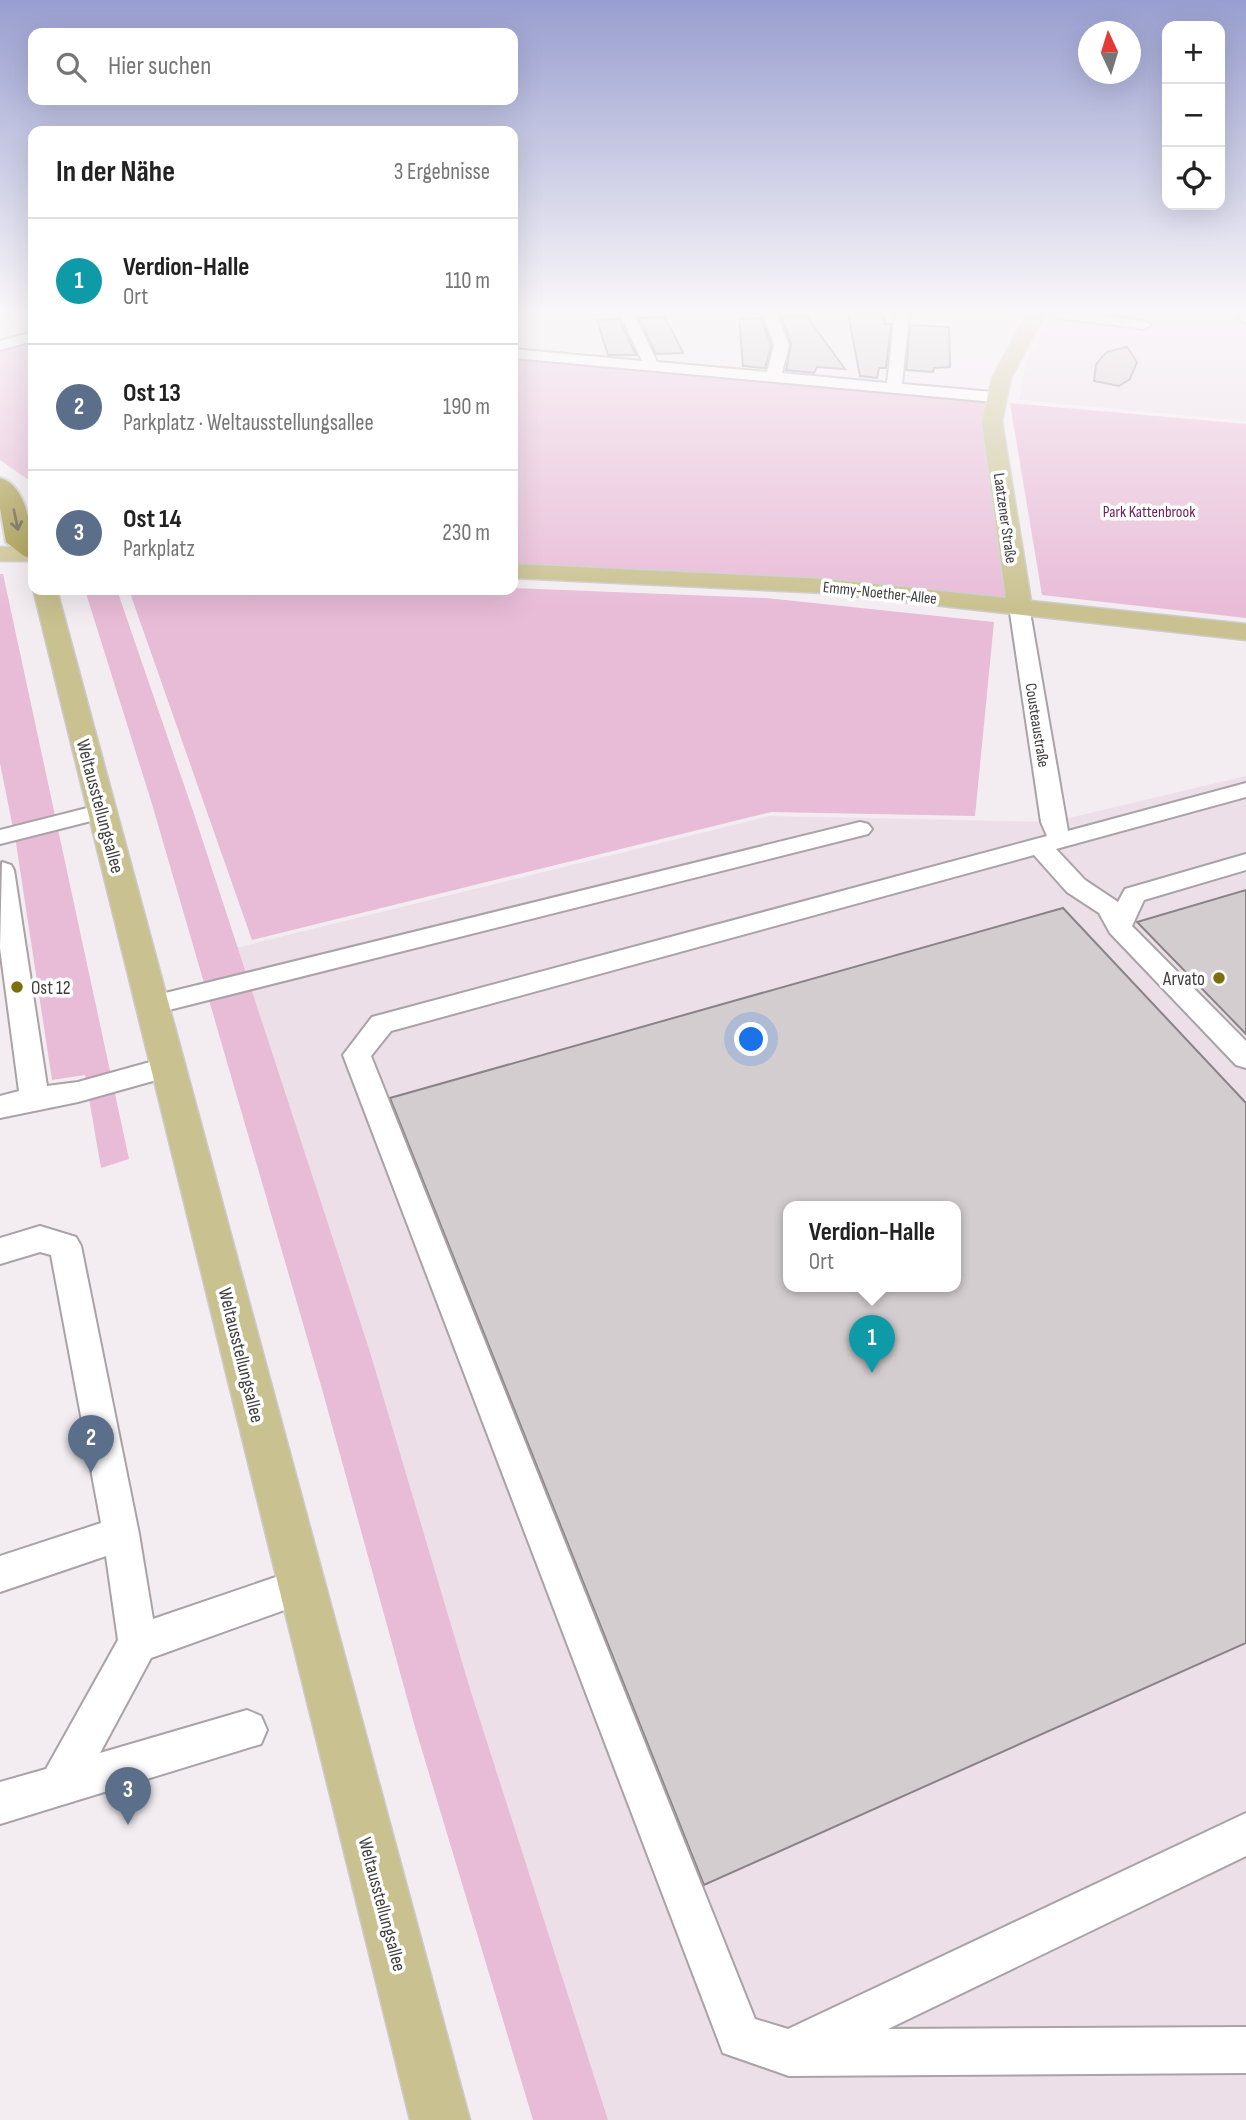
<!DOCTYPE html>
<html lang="de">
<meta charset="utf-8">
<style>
:root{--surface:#fff;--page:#f6f6f6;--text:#222;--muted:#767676;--line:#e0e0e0;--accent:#2563eb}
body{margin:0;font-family:"Sofia Sans Condensed",sans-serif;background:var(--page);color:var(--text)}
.controls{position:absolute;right:21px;top:21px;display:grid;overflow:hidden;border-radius:14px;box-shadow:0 7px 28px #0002}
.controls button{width:63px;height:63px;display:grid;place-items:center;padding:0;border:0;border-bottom:2px solid var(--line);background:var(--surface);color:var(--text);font:35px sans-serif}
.compass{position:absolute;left:1078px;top:21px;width:63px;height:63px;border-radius:50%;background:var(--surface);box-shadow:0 7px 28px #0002;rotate:356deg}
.you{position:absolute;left:752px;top:1040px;width:24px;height:24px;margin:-18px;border:5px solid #fff;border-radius:50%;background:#1a73e8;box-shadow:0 0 0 10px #1a73e833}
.badge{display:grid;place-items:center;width:46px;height:46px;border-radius:50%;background:var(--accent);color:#fff;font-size:23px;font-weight:700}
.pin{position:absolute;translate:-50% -58px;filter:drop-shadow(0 2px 4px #0008)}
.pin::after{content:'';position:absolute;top:37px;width:24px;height:21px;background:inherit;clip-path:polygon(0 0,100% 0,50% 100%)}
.popup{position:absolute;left:783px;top:1201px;width:178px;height:91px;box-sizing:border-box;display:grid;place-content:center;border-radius:14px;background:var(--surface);filter:drop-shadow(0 2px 5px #0005);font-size:23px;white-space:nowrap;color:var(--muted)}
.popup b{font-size:26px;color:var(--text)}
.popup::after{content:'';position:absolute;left:50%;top:100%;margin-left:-14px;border:14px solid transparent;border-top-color:var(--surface)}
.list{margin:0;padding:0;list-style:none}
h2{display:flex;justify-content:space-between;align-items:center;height:91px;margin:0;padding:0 28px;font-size:30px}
h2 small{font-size:23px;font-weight:400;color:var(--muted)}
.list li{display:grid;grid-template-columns:46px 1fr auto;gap:21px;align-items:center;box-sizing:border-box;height:126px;padding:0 28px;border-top:2px solid var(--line)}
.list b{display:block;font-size:26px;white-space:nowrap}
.list p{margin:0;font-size:23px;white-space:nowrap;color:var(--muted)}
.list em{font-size:23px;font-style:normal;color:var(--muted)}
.icon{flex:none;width:38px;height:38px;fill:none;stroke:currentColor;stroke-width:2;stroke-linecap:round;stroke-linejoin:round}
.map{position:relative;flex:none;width:1246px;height:2120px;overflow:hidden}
.search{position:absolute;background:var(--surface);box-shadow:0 7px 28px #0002;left:28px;top:28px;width:490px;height:77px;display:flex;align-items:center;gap:18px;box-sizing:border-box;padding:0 24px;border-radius:14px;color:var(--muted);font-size:26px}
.panel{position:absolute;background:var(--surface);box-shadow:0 7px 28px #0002;left:28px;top:126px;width:490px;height:469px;border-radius:14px}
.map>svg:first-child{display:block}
.built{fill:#ecdfe8;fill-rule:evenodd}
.green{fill:#e8bbd7}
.building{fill:#d3cdd0;stroke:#898387;stroke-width:2;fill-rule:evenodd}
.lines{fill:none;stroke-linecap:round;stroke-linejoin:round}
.minor-casing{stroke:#a9a2a6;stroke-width:4}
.major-casing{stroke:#cdcccd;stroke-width:3}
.highway-casing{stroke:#cdcccd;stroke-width:4}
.minor{fill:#fff;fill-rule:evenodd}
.major{fill:#c9c18f;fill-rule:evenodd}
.highway{fill:#a59744;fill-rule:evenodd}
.oneway{stroke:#58533f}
.poi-dot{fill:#7d6f0d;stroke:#fff;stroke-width:2.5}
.labels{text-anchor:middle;stroke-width:7;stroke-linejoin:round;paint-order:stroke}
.far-park-label{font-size:16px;fill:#6f205a;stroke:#fff}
.far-street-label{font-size:16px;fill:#3e3c3d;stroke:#fff}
.street-label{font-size:19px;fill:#3e3c3d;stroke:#fff}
.poi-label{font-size:19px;fill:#3e3c3d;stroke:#fff;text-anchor:end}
</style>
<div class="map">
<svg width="1246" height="2120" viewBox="0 0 1246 2120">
<rect width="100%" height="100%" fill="#f3edf1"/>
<!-- built -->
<g class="built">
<path d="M 1054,314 L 1246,314 L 1246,421 L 1019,400 L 1026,361 Z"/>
<path d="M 1246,776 L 1246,2120 L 576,2120 L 215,953 L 770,816 L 1052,822 ZM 788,1207 L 956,1207 L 956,1287 L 788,1287 Z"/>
</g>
<!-- green -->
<g class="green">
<path d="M 33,338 L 33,483 L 0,460 L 0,349 Z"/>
<path d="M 513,356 L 994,397 L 1019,606 L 662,576 L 513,571 Z"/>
<path d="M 1010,403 L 1246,424 L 1246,618 L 1042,595 Z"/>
<path d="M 0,574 L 3,574 L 129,1159 L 101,1168 L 85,1075 L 52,1080 L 16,843 L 0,763 Z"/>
<path d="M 513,588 L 766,598 L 994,622 L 975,816 L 771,812 L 252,940 L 129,590 Z"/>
<path d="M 85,590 L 117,590 L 193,811 L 369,1349 L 470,1689 L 608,2120 L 533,2120 L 415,1727 L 322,1389 L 152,804 Z"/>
</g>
<!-- building -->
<g class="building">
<path d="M 848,314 L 877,314 L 884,316 L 885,324 L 891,324 L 886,368 L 879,368 L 877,378 L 860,376 Z"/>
<path d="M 806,315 L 813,325 L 845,369 L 817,367 L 814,373 L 786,370 L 791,344 L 781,316 Z"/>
<path d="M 664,317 L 671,329 L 683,353 L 656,354 L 639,318 Z"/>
<path d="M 761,318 L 771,345 L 765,368 L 743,366 L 739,319 Z"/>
<path d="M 619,319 L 636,355 L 608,355 L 597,320 Z"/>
<path d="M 910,325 L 949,327 L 950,367 L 934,368 L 933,372 L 906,370 Z"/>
<path d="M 1127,347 L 1137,362 L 1130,379 L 1119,386 L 1094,381 L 1096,365 L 1102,357 L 1107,352 Z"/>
<path d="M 1246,890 L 1246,1034 L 1137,922 Z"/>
<path d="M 1063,908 L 1246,1103 L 1246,1643 L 704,1885 L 390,1098 ZM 788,1207 L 956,1207 L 956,1287 L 788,1287 Z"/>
</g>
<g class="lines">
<defs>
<g id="minor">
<path d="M 620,314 L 634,314 L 657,362 L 767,372 L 774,345 L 763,314 L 777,314 L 789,345 L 782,373 L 887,383 L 895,314 L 909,314 L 902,384 L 994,392 L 1002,397 L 994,402 L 513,358 L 513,349 L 642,361 Z"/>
<path d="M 1052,314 L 1091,314 L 1144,321 L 1151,325 L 1144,329 L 1059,318 Z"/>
<path d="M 1241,314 L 1246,314 L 1246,323 L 1239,319 Z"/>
<path d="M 33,332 L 33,341 L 0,350 L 0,341 Z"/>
<path d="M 1019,600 L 1029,606 L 1068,831 L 1246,783 L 1246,797 L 1056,849 L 1085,880 L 1118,902 L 1125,889 L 1246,854 L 1246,870 L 1144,900 L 1132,926 L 1246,1041 L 1246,1068 L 1236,1065 L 1110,933 L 1099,913 L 1067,892 L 1034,855 L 391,1031 L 371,1056 L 755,2019 L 788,2029 L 1246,1813 L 1246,1856 L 888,2029 L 1246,2027 L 1246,2073 L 789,2076 L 723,2053 L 343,1055 L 372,1017 L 1047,836 L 1041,822 L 1009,606 Z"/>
<path d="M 103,804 L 111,806 L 115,811 L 111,816 L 0,844 L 0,830 Z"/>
<path d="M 860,822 L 868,824 L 872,829 L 868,834 L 153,1014 L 143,1012 L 140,1005 L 143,998 L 153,996 Z"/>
<path d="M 2,862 L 11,865 L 14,870 L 47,1086 L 78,1082 L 168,1057 L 178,1060 L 182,1067 L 178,1074 L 78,1102 L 0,1118 L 0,1096 L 19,1091 L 0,948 Z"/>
<path d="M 40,1226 L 76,1237 L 81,1246 L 139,1534 L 153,1619 L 302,1568 L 315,1573 L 321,1586 L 315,1599 L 151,1658 L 100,1753 L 247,1710 L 261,1716 L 267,1730 L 261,1744 L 0,1824 L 0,1782 L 46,1769 L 118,1640 L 106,1556 L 0,1592 L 0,1556 L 101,1523 L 51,1255 L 40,1252 L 0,1264 L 0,1238 Z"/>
</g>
<g id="major">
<path d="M 1027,314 L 1045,314 L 1011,378 L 1002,421 L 1031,601 L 1246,624 L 1246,640 L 825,593 L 513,578 L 513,564 L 825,579 L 1006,598 L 982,421 L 992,378 Z"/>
<rect x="0" y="547" width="33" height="14"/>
<path d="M 33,589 L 57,590 L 470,2120 L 410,2120 Z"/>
</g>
<path id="highway" d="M 0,478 C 28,485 33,535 33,559 L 24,556 L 6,542 L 0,508 Z"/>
</defs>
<!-- minor casing -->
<use href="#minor" class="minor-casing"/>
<!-- major casing -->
<use href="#major" class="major-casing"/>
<!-- highway casing -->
<use href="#highway" class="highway-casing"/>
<!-- minor -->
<use href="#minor" class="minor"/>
<!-- major -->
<use href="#major" class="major"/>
<!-- highway -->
<use href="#highway" class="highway"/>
</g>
<!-- one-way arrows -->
<defs><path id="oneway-shaft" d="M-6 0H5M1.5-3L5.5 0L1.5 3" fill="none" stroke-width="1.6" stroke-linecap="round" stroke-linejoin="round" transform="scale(1.75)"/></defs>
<use class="oneway" href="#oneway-shaft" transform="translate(16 520) rotate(78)"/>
<!-- sky -->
<linearGradient id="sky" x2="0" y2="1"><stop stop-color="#989ecf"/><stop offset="0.51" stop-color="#faf7f9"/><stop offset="1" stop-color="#faf7f9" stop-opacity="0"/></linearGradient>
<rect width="1246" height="611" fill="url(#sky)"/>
<!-- markers -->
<g class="poi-dot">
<circle cx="1219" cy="978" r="7"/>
<circle cx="17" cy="987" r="7"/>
</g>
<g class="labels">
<!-- far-park labels -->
<g class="far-park-label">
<text x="1149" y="517">Park Kattenbrook</text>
</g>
<!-- far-street labels -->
<g class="far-street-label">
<text transform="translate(1006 518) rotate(82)" y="6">Laatzener Straße</text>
<text transform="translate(880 592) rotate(6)" y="6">Emmy-Noether-Allee</text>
<text transform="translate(1038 725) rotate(81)" y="6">Cousteaustraße</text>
</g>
<!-- street labels -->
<g class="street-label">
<text transform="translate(101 806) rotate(75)" y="7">Weltausstellungsallee</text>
<text transform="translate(242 1355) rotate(76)" y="7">Weltausstellungsallee</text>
<text transform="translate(383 1904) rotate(75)" y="7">Weltausstellungsallee</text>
</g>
<!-- poi labels -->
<g class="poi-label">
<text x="1205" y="985">Arvato</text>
<text x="31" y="994" text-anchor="start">Ost 12</text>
</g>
</g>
</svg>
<div class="controls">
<button>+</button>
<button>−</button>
<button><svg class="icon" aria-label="locate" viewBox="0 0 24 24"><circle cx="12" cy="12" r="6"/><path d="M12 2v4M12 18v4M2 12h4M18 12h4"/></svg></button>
</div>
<svg class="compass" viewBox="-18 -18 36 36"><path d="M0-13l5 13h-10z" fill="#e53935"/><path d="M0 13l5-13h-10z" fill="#767676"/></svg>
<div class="you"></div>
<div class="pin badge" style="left:872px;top:1373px;background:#0f9aa8">1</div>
<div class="popup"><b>Verdion-Halle</b>Ort</div>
<div class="pin badge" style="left:91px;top:1473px;background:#5c6f8a">2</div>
<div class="pin badge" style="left:128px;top:1825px;background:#5c6f8a">3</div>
<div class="search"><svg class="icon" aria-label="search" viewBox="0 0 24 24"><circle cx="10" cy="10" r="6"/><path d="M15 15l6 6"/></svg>Hier suchen</div>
<section class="panel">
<h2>In der Nähe<small>3 Ergebnisse</small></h2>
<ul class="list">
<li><span class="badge" style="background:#0f9aa8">1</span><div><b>Verdion-Halle</b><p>Ort</p></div><em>110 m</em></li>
<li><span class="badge" style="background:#5c6f8a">2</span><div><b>Ost 13</b><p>Parkplatz · Weltausstellungsallee</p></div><em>190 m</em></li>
<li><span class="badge" style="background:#5c6f8a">3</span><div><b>Ost 14</b><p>Parkplatz</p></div><em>230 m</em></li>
</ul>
</section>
</div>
